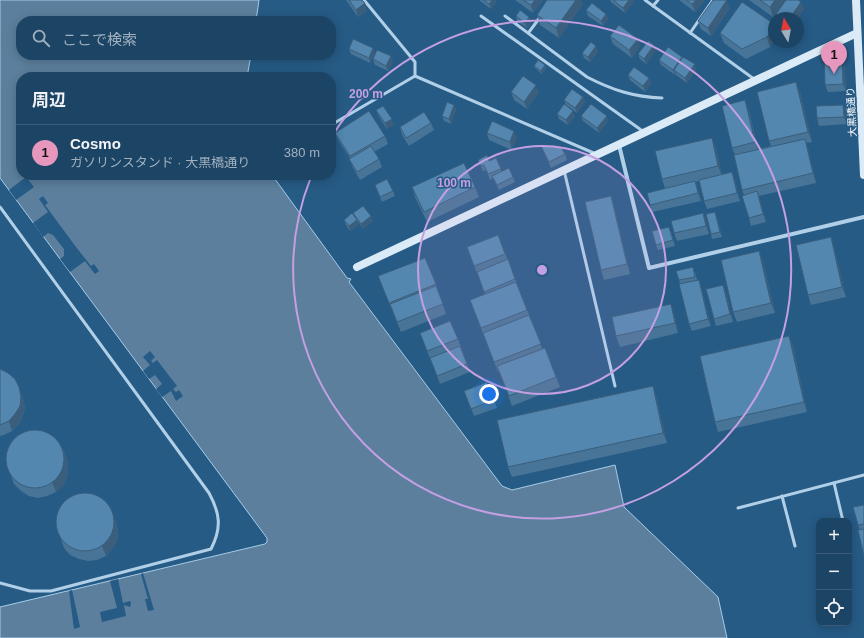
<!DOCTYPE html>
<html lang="ja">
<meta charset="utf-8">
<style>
:root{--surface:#1c4464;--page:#254b6a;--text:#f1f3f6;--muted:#a0b0bf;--line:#3a5c78;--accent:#e797bd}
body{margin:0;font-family:Helvetica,"Noto Sans JP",sans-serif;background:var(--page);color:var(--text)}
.controls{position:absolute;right:12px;bottom:12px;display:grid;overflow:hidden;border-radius:8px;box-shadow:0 2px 10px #0003}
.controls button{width:36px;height:36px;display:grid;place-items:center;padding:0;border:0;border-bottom:1px solid var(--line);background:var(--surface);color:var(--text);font:20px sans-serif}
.compass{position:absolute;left:768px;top:12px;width:36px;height:36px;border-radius:50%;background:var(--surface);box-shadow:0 2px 10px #0003;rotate:350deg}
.you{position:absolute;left:489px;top:394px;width:14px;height:14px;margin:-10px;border:3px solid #fff;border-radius:50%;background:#1a73e8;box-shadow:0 0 0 6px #1a73e833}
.badge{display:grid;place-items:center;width:26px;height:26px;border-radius:50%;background:var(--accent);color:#111;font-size:13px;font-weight:700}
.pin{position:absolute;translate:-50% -33px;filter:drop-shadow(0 1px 2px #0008)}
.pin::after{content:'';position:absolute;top:21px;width:14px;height:12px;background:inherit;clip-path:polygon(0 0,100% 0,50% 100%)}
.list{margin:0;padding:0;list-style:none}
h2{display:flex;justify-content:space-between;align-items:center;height:52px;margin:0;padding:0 16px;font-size:17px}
h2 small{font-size:13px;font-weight:400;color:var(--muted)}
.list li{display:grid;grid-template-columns:26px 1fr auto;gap:12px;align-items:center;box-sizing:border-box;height:56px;padding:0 16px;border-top:1px solid var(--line)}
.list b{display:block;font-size:15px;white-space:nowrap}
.list p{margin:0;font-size:13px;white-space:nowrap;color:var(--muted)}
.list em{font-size:13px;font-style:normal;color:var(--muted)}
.icon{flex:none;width:22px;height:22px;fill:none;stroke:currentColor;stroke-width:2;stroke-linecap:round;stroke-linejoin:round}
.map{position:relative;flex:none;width:864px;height:638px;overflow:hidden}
.search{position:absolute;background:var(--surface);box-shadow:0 2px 10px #0003;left:16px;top:16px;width:320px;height:44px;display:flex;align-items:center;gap:10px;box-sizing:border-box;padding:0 14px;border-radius:16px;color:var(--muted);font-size:15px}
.panel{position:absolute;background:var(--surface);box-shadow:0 2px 10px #0003;left:16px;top:72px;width:320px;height:108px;border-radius:16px}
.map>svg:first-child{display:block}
.water{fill:#5b7f9d;stroke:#a6cce9}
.pier{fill:#265b86}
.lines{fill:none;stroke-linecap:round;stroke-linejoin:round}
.lane{stroke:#b1d0e8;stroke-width:3}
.street{stroke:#b1d0e8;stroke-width:4}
.secondary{stroke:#dbeaf7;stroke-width:8}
.wall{fill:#477497}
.shaded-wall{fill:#3a5e7b}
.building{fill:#5387b0;stroke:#3a5e7b}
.ring{fill:none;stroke:#c4a0e2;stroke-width:2}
.labels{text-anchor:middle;stroke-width:3;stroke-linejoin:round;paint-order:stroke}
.street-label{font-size:10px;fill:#fff;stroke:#265b86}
.centre{fill:#c4a0e2;stroke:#265b86;stroke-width:2}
.ring-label{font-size:12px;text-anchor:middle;font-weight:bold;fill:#c4a0e2;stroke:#265b86;stroke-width:3;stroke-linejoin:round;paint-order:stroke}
</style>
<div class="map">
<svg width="864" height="638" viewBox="0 0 864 638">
<rect width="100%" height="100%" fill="#265b86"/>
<!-- water -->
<path class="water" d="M 0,0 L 259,0 L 256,21 L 21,21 L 21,55 L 251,55 L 247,77 L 21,77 L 21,175 L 272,175 L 347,278 L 351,279 L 349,282 L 502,486 L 512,490 L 615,465 L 624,507 L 718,597 L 727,638 L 0,638 L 0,607 L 265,544 L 267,542 L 267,538 L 0,178 Z"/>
<!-- pier -->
<g class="pier">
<path d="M 26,177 L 34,187 L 16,200 L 9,190 Z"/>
<path d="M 43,196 L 48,203 L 45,205 L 76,247 L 91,266 L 94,264 L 99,271 L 95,274 L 85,261 L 70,272 L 60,259 L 64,256 L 64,249 L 53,235 L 48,233 L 43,237 L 33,223 L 48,212 L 39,199 Z"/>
<path d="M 150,351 L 155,357 L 151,361 L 153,363 L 157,360 L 177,386 L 173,389 L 176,392 L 179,390 L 183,396 L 176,401 L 171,391 L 162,397 L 156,389 L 162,384 L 155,375 L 149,379 L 143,371 L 150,365 L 143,357 Z"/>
<path d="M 143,573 L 154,610 L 148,611 L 145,599 L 148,599 L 141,574 Z"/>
<path d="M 118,579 L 123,603 L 130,601 L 131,603 L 130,607 L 124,605 L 126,616 L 102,622 L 100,612 L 117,608 L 110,581 Z"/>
<path d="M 72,590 L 80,627 L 74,629 L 69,591 Z"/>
</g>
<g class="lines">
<!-- lane -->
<g class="lane">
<path d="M 364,0 L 415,62 L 415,76 L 596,154"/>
<path d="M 645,0 L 754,79"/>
<path d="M 653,6 L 658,0"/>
<path d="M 481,16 L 644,132"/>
<path d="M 505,16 L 587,77 C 612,90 634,97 662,98"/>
<path d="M 529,32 L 541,16"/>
<path d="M 690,33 L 713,0"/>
<path d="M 331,125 L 415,76"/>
<path d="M 564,170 L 615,386"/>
<path d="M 0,207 L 209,493 C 220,513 222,528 211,549 L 51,591 L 30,591 L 0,583"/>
<path d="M 834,483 L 843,521"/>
<path d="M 782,496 L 795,546"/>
<path d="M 738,508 L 864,475"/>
</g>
<!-- street -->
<path class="street" d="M 619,145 L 649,268 L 864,217"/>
<!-- secondary -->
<g class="secondary">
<path d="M 856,0 L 864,175"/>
<path d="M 357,267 L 857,33"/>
</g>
</g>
<!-- wall -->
<g class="wall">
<path d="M 346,0 L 362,0 L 367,11 L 358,17 Z"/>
<path d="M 480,0 L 495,0 L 496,2 L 491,9 L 480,1 Z"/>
<path d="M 515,0 L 543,0 L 533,13 Z"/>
<path d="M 610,0 L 634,0 L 634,1 L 625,13 L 611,2 Z"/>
<path d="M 679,0 L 703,0 L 704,1 L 695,12 Z"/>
<path d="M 749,0 L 786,0 L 773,17 Z"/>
<path d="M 583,4 L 559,38 L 540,25 L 537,15 Z"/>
<path d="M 730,8 L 711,36 L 701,29 L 698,21 Z"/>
<path d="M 804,9 L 798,18 L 778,18 L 776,14 Z"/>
<path d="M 586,10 L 606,14 L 608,19 L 603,26 L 588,16 Z"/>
<path d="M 516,16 L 529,17 L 531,22 L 527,28 L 517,21 Z"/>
<path d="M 774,24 L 770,47 L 746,59 L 724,43 L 720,33 Z"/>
<path d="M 610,36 L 640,46 L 632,58 L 613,44 Z"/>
<path d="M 654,45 L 656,50 L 646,64 L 640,59 L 638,54 Z"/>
<path d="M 373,48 L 375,53 L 370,63 L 351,54 L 349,49 Z"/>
<path d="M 842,50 L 844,57 L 846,91 L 828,92 L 825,85 Z"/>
<path d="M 598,51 L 590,62 L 584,58 L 582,53 Z"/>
<path d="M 682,58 L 696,70 L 687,83 L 676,75 L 676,74 L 675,75 L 661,65 L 659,60 Z"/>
<path d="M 373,59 L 393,61 L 388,71 L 375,65 Z"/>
<path d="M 545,65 L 546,68 L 542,74 L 535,68 L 534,66 Z"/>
<path d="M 628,75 L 649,78 L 651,83 L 645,92 L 630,80 Z"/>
<path d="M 511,92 L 539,92 L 527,109 L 514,100 Z"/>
<path d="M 800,92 L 812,142 L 806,143 L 808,149 L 816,183 L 759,196 L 766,222 L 751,226 L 749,218 L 744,195 L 742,190 L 735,155 L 732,148 L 749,110 L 758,149 L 771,146 L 769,141 Z"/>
<path d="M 583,97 L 585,102 L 577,113 L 566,105 L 564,100 Z"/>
<path d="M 454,105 L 456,110 L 451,124 L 444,121 L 442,116 Z"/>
<path d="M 843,105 L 846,112 L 847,124 L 819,126 L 817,118 Z"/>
<path d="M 376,110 L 394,124 L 387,129 L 378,115 Z"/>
<path d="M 557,114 L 575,116 L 568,125 L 559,119 Z"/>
<path d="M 581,116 L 608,121 L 599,133 L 583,121 Z"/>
<path d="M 431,123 L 434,130 L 409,146 L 402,135 L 400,127 Z"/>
<path d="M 335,133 L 385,136 L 388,144 L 374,152 L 379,159 L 382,167 L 360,180 L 352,166 L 350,158 L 338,140 Z"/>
<path d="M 487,133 L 517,138 L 512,150 L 489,140 Z"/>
<path d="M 541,146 L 565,154 L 567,160 L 551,168 Z"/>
<path d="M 716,148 L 722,175 L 732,172 L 735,180 L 740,201 L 707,209 L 704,201 L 699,181 L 696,182 L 698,189 L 701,201 L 652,212 L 650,205 L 665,188 L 662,179 Z"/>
<path d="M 496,158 L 501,171 L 513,177 L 515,182 L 499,190 L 493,178 L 490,180 L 486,170 L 483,171 L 478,160 L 489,161 Z"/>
<path d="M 375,185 L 393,191 L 395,196 L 382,202 Z"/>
<path d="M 412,187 L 475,187 L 479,197 L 427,222 L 415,197 Z"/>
<path d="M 614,206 L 630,274 L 604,280 L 601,270 Z"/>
<path d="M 715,212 L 717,217 L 722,237 L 712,239 L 711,234 Z"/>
<path d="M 353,213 L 371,216 L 373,221 L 363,229 L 358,221 L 359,225 L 350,231 L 346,225 L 344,220 L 355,217 Z"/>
<path d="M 703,213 L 706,221 L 709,234 L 677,241 L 674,233 Z"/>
<path d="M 671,232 L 675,246 L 658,250 L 656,245 Z"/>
<path d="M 498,235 L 542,348 L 556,377 L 560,387 L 512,406 L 499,372 L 498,372 L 474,310 L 485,294 L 467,247 Z"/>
<path d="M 834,247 L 846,297 L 811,305 L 808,295 Z"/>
<path d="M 759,251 L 763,261 L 775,313 L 737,322 L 733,312 Z"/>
<path d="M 695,272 L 697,280 L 699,280 L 701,287 L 711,326 L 692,331 L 689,324 L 680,284 L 679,280 Z"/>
<path d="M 436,284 L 446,314 L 401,332 L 382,286 Z"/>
<path d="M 723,285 L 726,292 L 733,322 L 716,326 L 714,319 Z"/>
<path d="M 674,314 L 678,333 L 620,347 L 616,336 Z"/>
<path d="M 420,333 L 458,339 L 470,372 L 440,384 Z"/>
<path d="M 789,336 L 793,346 L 807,412 L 718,432 L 715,422 Z"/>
<path d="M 0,369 L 23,398 L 25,407 L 23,416 L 19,424 L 12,431 L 4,435 L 0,436 Z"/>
<path d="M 487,382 L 497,408 L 474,416 L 464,391 Z"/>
<path d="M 656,396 L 667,443 L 512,477 L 508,467 Z"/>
<path d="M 63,449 L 67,459 L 68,468 L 67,477 L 63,486 L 56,492 L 47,496 L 38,498 L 29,496 L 21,491 L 14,484 L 7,465 Z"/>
<path d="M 864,505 L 864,556 L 860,530 L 858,525 Z"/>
<path d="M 116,522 L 118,531 L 117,541 L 112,549 L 106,556 L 97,560 L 88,561 L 79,559 L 70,555 L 64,548 L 57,528 Z"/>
</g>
<!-- shaded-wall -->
<g class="shaded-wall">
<path d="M 492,0 L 495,0 L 496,2 L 491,9 L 489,4 Z"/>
<path d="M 535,0 L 543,0 L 533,13 L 531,5 Z"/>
<path d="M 576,0 L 582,0 L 583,4 L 559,38 L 556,28 Z"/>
<path d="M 629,0 L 634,0 L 634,1 L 625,13 L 623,8 Z"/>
<path d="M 696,0 L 703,0 L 704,1 L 695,12 L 692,4 Z"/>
<path d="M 727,0 L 730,8 L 711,36 L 708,28 Z"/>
<path d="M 775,0 L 786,0 L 773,17 L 770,7 Z"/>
<path d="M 801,2 L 804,9 L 798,18 L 790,18 Z"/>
<path d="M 365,3 L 367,11 L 358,17 L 356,10 Z"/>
<path d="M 606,14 L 608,19 L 603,26 L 601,21 Z"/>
<path d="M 529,17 L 531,22 L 527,28 L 525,23 Z"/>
<path d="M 333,24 L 336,31 L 332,53 L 331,49 L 331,36 Z"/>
<path d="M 774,26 L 774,41 L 770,47 L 767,37 Z"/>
<path d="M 638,39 L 640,46 L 632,58 L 629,50 Z"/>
<path d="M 654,45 L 656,50 L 646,64 L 644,59 Z"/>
<path d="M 596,46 L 598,51 L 590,62 L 588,57 Z"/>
<path d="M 373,48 L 375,53 L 370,63 L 369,58 Z"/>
<path d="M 842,50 L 844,57 L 846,91 L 843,84 Z"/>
<path d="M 391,56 L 393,61 L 388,71 L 386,66 Z"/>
<path d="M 682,57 L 684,62 L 674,70 L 676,74 L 675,75 L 673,70 Z"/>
<path d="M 695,64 L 696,70 L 687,83 L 685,78 Z"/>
<path d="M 545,65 L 546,68 L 542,74 L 541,71 Z"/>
<path d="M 649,78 L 651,83 L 645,92 L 643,86 Z"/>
<path d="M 796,82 L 800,92 L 812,142 L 808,132 Z"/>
<path d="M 536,85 L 539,92 L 527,109 L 524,102 Z"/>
<path d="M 583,97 L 585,102 L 577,113 L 575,108 Z"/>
<path d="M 745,100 L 749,110 L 758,152 L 755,142 Z"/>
<path d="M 454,105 L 456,110 L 451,124 L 449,119 Z"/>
<path d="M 843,105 L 846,112 L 847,124 L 844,117 Z"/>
<path d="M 573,111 L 575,116 L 568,125 L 566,120 Z"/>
<path d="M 607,116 L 608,121 L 599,133 L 597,128 Z"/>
<path d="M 392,119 L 394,124 L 387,129 L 385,123 Z"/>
<path d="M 514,131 L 517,138 L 512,150 L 510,142 Z"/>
<path d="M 712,138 L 716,148 L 722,176 L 718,166 Z"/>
<path d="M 805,139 L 808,149 L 816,183 L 813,173 Z"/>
<path d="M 732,172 L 735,180 L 740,201 L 737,193 Z"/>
<path d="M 695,181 L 698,189 L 701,201 L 698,193 Z"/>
<path d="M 757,191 L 760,199 L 766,222 L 763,214 Z"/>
<path d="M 611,196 L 614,206 L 630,274 L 627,264 Z"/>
<path d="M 715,212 L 717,217 L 722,237 L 720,232 Z"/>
<path d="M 703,213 L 706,221 L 709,234 L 706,226 Z"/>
<path d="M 371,216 L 373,221 L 363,229 L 361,224 Z"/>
<path d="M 357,220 L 359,225 L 350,231 L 349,226 Z"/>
<path d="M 831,237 L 834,247 L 846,297 L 842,287 Z"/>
<path d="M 759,251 L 763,261 L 775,313 L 771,303 Z"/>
<path d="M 699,280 L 701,287 L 711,326 L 708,319 Z"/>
<path d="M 723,285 L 726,292 L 733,322 L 730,314 Z"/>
<path d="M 671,304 L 674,314 L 678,333 L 675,323 Z"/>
<path d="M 789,336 L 793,346 L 807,412 L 804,402 Z"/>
<path d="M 653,386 L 656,396 L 667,443 L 663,433 Z"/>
<path d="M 19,387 L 23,398 L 25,407 L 23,416 L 19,424 L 12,431 L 9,421 Z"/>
<path d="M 63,449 L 67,459 L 68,468 L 67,477 L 63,486 L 56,492 L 52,482 Z"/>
<path d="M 113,512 L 116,522 L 118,531 L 117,541 L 112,549 L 106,556 L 102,546 Z"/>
</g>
<!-- building -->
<g class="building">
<path d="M 349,0 L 362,0 L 365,3 L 356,10 Z"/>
<path d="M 484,0 L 492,0 L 489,4 Z"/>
<path d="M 523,0 L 535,0 L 531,5 Z"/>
<path d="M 547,0 L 576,0 L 556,28 L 537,15 Z"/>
<path d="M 613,0 L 629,0 L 623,8 Z"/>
<path d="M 686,0 L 696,0 L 692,4 Z"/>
<path d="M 713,0 L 727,0 L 708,28 L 698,21 Z"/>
<path d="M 760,0 L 775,0 L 770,7 Z"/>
<path d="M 786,0 L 798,0 L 801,2 L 790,18 L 782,18 L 776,14 Z"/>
<path d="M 742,2 L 774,24 L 774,26 L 767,37 L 742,49 L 720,33 Z"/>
<path d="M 592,3 L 606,14 L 601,21 L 586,10 Z"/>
<path d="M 520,10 L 529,17 L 525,23 L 516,16 Z"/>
<path d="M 331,23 L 333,24 L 331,36 Z"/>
<path d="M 619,25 L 638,39 L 629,50 L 610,36 Z"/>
<path d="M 353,39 L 373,48 L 369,58 L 349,49 Z"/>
<path d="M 648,41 L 654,45 L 644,59 L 638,54 Z"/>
<path d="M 591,42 L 596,46 L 588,57 L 582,53 Z"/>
<path d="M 668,47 L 682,57 L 673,70 L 659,60 Z"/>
<path d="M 377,50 L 391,56 L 386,66 L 373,59 Z"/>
<path d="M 842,50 L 843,84 L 825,85 L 824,51 Z"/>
<path d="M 683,57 L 695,64 L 685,78 L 674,70 Z"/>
<path d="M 538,60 L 545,65 L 541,71 L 534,66 Z"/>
<path d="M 634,67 L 649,78 L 643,86 L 628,75 Z"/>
<path d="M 523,76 L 536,85 L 524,102 L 511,92 Z"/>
<path d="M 796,82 L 808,132 L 769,141 L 757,92 Z"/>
<path d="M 572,89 L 583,97 L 575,108 L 564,100 Z"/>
<path d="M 745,100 L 755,142 L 732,148 L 722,106 Z"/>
<path d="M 447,102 L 454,105 L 449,119 L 442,116 Z"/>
<path d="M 564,104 L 573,111 L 566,120 L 557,114 Z"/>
<path d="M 591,104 L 607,116 L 597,128 L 581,116 Z"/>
<path d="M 843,105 L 844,117 L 817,118 L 816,106 Z"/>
<path d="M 383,106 L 392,119 L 385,123 L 376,110 Z"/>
<path d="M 369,111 L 385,136 L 350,156 L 335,133 Z"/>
<path d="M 424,112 L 431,123 L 406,138 L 400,127 Z"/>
<path d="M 492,121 L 514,131 L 510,142 L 487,133 Z"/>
<path d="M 712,138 L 718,166 L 662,179 L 655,151 Z"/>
<path d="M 805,139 L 813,173 L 742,190 L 734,155 Z"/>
<path d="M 371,146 L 379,159 L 357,172 L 349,159 Z"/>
<path d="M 541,146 L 561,147 L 565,154 L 549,162 Z"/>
<path d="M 487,155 L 489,161 L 496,158 L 501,169 L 488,174 L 484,165 L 481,166 L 478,160 Z"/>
<path d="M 464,163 L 475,187 L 424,212 L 412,187 Z"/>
<path d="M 509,168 L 513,177 L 497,185 L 492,176 Z"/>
<path d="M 732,172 L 737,193 L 704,201 L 699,180 Z"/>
<path d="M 387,179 L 393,191 L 380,197 L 375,185 Z"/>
<path d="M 695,181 L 698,193 L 650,205 L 647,193 Z"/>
<path d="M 757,191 L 763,214 L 749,218 L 742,196 Z"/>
<path d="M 611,196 L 627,264 L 601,270 L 585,202 Z"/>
<path d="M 363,206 L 371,216 L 361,224 L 353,213 Z"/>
<path d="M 715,212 L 720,232 L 711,234 L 706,214 Z"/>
<path d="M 352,213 L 357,220 L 349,226 L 344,220 Z"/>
<path d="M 703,213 L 706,226 L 674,233 L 671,221 Z"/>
<path d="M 669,227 L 673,240 L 656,245 L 652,231 Z"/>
<path d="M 498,235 L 505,254 L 474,266 L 467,247 Z"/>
<path d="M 831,237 L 842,287 L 808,295 L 796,245 Z"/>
<path d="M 759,251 L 771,303 L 733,312 L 721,260 Z"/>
<path d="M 425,258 L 436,284 L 389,303 L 378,276 Z"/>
<path d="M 508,259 L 515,279 L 484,292 L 477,272 Z"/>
<path d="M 693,267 L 695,277 L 679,280 L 676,271 Z"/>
<path d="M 699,280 L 708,319 L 689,324 L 679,284 Z"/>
<path d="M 516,282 L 527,310 L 481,328 L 470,300 Z"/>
<path d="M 723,285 L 730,314 L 714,319 L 706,289 Z"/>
<path d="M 436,286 L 443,304 L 397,322 L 390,304 Z"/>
<path d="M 671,304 L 675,323 L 616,336 L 612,317 Z"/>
<path d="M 529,315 L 541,344 L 494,362 L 483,333 Z"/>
<path d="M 450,321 L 458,339 L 427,351 L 420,333 Z"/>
<path d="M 789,336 L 804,402 L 715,422 L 700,356 Z"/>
<path d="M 460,346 L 467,364 L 437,376 L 430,358 Z"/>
<path d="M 545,348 L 556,377 L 509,396 L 497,366 Z"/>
<path d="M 0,369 L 8,373 L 15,379 L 19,387 L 21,397 L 20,406 L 15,414 L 9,421 L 0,425 Z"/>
<path d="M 487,382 L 494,400 L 471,409 L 464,391 Z"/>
<path d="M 653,386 L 663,433 L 508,467 L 497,420 Z"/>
<circle cx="35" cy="459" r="29"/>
<circle cx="85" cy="522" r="29"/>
<path d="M 864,505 L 864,524 L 858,525 L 853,507 Z"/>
<path d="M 864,529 L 864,556 L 858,530 Z"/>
<path d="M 817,549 L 819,549 L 819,559 Z"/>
</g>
<!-- distance rings -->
<circle cx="542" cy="270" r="124" fill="#c4a0e2" fill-opacity=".12"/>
<g class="ring">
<circle cx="542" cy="270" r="124"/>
<path d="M332 136A249 249 0 1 1 311 177"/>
</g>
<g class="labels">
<!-- street labels -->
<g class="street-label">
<text transform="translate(851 112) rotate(-93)" y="4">大黒橋通り</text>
</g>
</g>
<circle cx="542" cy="270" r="6" class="centre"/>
<g class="ring-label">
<text x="366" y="98">200 m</text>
<text x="454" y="187">100 m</text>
</g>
</svg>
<div class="controls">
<button>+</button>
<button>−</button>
<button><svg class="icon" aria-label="locate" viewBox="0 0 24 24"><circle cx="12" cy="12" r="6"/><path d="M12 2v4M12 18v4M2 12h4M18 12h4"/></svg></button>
</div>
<svg class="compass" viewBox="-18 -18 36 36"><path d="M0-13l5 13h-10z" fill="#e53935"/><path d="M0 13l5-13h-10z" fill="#a0b0bf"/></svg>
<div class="you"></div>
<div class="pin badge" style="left:834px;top:74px">1</div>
<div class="search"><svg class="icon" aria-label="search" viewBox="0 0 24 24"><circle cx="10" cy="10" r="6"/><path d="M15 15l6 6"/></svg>ここで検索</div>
<section class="panel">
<h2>周辺<small></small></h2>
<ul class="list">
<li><span class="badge">1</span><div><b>Cosmo</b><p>ガソリンスタンド · 大黒橋通り</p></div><em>380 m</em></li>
</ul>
</section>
</div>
